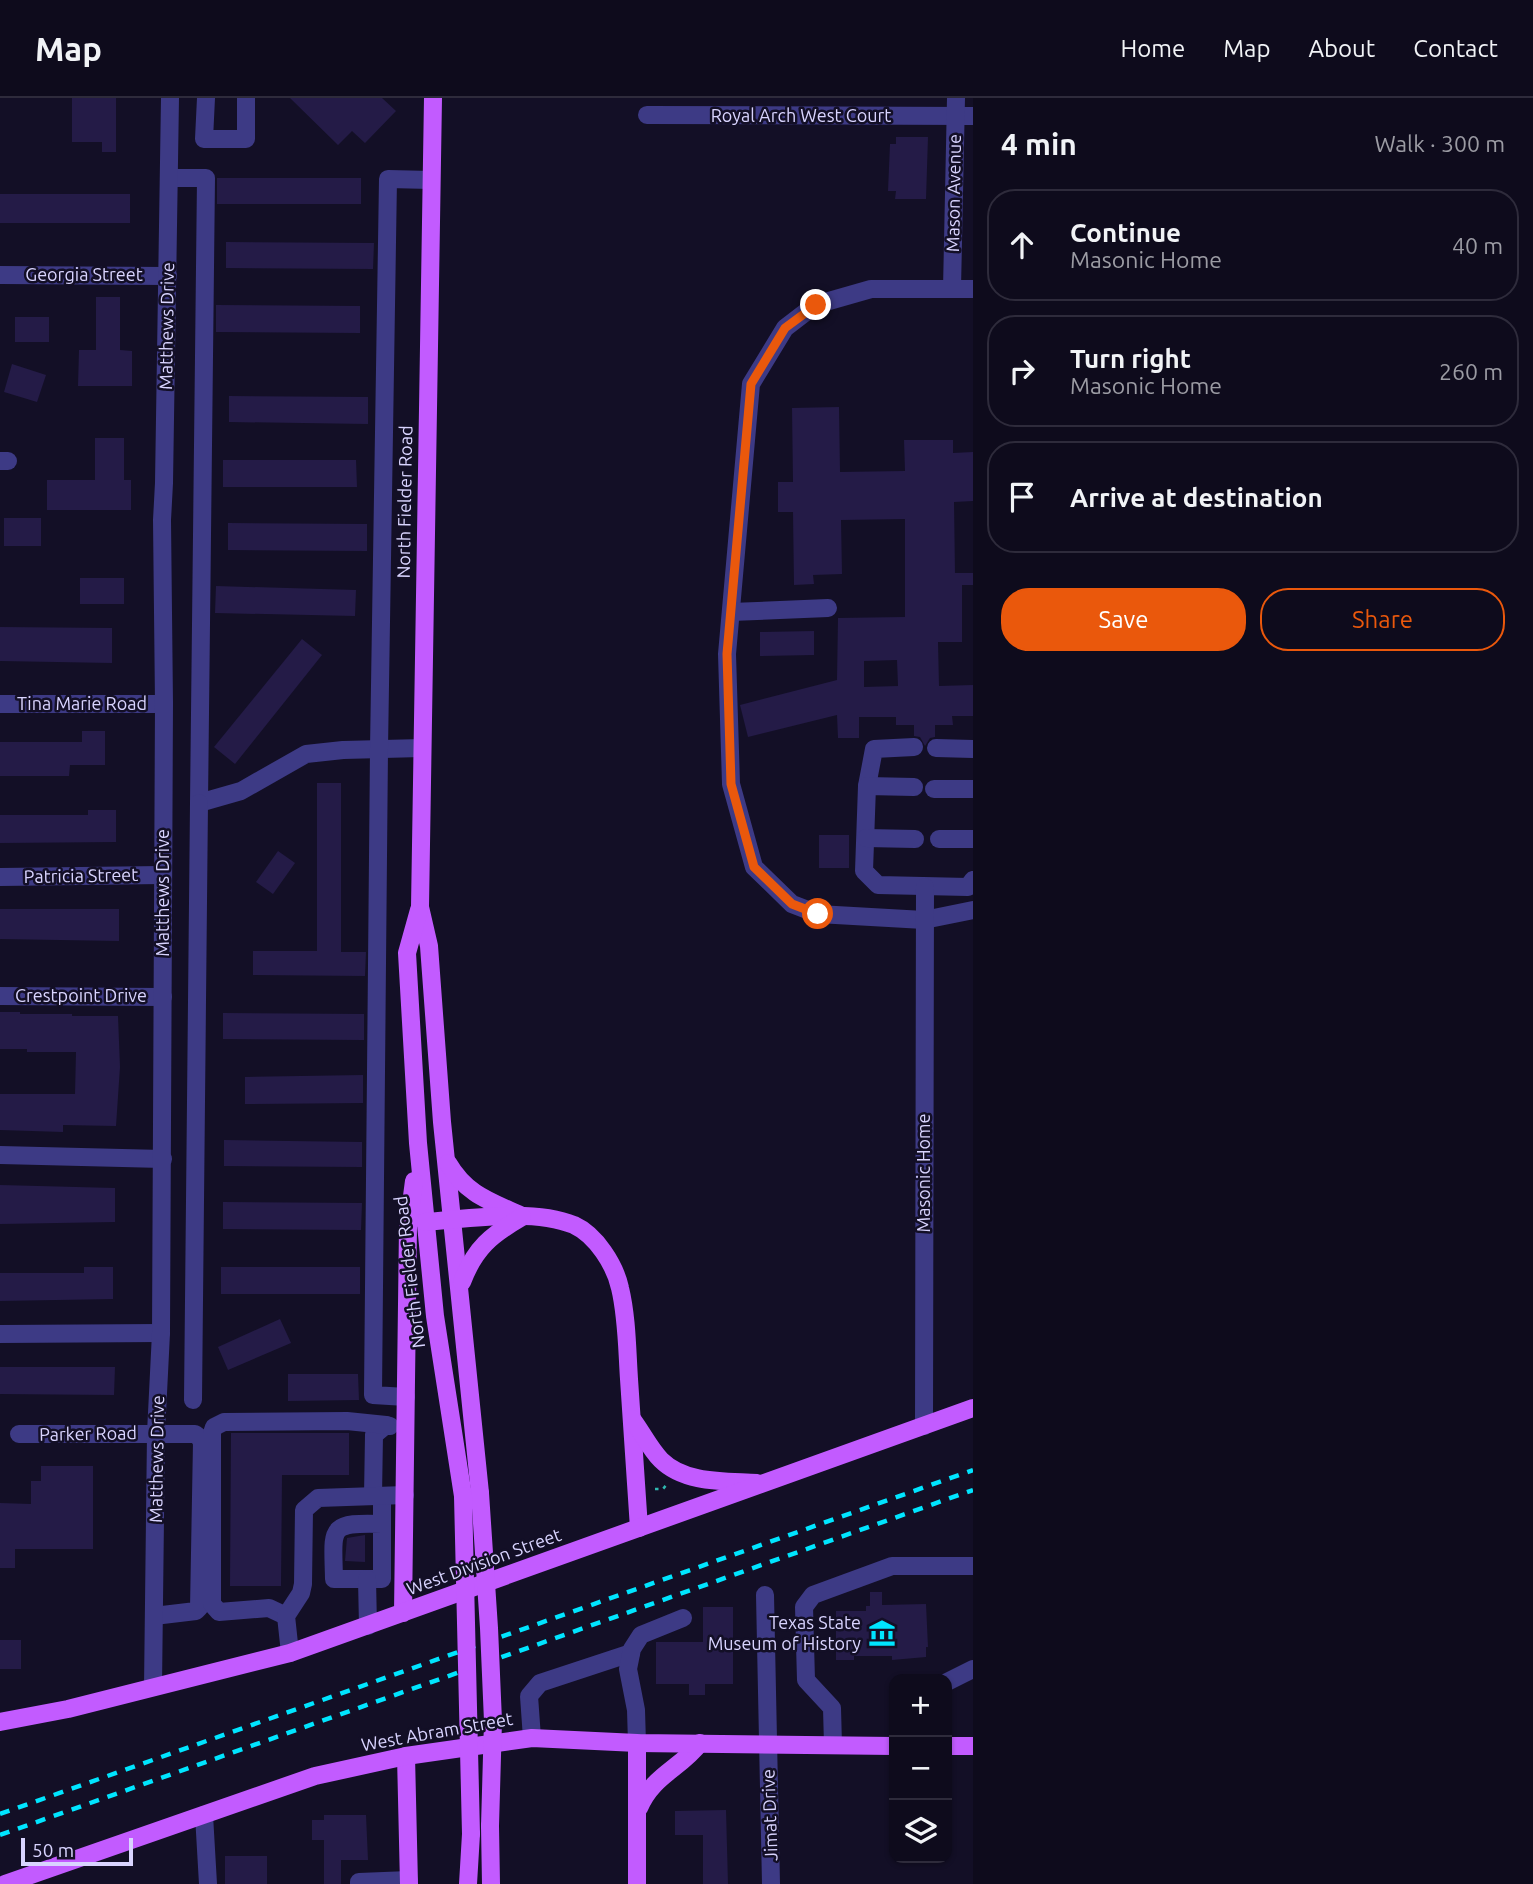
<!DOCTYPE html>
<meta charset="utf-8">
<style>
:root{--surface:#0e0b1c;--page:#171425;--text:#f1f3f6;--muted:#9b9ba3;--line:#2e2b3b;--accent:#ea580c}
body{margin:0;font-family:Ubuntu,sans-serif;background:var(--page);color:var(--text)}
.controls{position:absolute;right:21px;bottom:21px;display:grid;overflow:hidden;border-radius:14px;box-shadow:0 2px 5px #0004}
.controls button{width:63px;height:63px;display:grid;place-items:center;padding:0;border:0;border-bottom:2px solid var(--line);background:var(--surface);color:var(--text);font:35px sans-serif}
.scale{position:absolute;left:21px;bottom:18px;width:112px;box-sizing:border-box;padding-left:7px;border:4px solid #d9d4ff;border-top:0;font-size:19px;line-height:24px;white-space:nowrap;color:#d9d4ff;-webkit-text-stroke:5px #130f26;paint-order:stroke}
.stop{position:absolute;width:21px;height:21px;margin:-16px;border:5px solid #ea580c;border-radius:50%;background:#fff}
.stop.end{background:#ea580c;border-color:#fff;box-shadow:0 2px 7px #0008}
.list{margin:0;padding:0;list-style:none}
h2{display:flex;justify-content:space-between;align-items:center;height:91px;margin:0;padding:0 28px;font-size:30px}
h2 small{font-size:23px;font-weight:400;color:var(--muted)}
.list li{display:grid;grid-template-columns:46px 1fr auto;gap:21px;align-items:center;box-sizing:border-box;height:112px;margin:0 14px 14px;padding:0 14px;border:2px solid var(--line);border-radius:28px}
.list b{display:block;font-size:26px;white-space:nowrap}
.list p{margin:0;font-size:23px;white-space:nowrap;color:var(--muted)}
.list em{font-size:23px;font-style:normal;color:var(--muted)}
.actions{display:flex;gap:14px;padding:21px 28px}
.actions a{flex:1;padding:16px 0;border:2px solid var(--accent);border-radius:28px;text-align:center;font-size:24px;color:var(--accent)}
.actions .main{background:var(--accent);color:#fff}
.icon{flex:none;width:38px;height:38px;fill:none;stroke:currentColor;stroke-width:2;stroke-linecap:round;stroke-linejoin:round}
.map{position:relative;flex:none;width:973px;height:1786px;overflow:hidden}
header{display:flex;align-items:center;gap:42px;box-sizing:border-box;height:98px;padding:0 35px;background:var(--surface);border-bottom:2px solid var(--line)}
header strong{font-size:33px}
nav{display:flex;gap:38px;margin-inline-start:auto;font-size:24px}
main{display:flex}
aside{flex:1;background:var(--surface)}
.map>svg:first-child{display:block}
.building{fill:#241b47;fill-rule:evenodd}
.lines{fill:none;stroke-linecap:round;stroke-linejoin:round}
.path{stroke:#2fb8b0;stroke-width:2.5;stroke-dasharray:3.5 5;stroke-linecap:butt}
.minor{stroke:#3d3a85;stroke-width:18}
.major{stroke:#c25bff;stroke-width:18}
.rail{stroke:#00e5ff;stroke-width:4.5;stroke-dasharray:10 9;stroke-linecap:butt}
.major-bridge{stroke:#c25bff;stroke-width:18}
.route{stroke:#ea580c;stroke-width:9}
.labels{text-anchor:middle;stroke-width:5;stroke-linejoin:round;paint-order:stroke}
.street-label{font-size:18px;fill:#d9d4ff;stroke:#130f26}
.poi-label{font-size:18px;fill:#d9d4ff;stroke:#130f26;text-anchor:end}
</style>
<header>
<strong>Map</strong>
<nav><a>Home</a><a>Map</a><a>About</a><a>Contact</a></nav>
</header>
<main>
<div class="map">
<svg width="973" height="1786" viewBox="0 0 973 1786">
<rect width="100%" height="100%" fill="#130f26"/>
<!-- building -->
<g class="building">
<path d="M 72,0 L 116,0 L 116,54 L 102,54 L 102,44 L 72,44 Z"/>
<path d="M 290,0 L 382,0 L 396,13 L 365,45 L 352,33 L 338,47 Z"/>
<path d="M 896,39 L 928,39 L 926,101 L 895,101 L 896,93 L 888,93 L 890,46 L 896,46 Z"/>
<rect x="217" y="80" width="144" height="26"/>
<rect x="0" y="96" width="130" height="29"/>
<path d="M 226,144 L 374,145 L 373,171 L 226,170 Z"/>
<path d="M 96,199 L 120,199 L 120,252 L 132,253 L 132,288 L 78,288 L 79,252 L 96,252 Z"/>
<path d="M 216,207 L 360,208 L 360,235 L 216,234 Z"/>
<rect x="15" y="219" width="34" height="25"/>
<path d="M 12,266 L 46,277 L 37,304 L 4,294 Z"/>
<path d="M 229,298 L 368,299 L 368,326 L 229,324 Z"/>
<path d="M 839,309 L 840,374 L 905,373 L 904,342 L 953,342 L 953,355 L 973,354 L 973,403 L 954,404 L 955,475 L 973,475 L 973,487 L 962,487 L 962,544 L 938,544 L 939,588 L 973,587 L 973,618 L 952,618 L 953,627 L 935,627 L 935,639 L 930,640 L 925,648 L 920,639 L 914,638 L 914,627 L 896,627 L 896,619 L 859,619 L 859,640 L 838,640 L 837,617 L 748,639 L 740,607 L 837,582 L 838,520 L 905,519 L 905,421 L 841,422 L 842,476 L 813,477 L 814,486 L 794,487 L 793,414 L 778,414 L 778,384 L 793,384 L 792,310 ZM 897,562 L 898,588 L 864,589 L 864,563 Z"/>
<path d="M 95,340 L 124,340 L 124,382 L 131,382 L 131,412 L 47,412 L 47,382 L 95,382 Z"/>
<path d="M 223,362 L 356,362 L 357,389 L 223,389 Z"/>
<rect x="4" y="420" width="37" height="28"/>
<path d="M 228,425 L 367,426 L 367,453 L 228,452 Z"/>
<rect x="80" y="480" width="44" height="26"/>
<path d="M 216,488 L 356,492 L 355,518 L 215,515 Z"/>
<path d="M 0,529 L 112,530 L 112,565 L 0,563 Z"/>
<path d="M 814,533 L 814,557 L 760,558 L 760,534 Z"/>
<path d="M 302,541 L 322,557 L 235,666 L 214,649 Z"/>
<path d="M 82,633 L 105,633 L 105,667 L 70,667 L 69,678 L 0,678 L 0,644 L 82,644 Z"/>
<path d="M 317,685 L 341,685 L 341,854 L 366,854 L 365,878 L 253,877 L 253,853 L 317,853 Z"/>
<path d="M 88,712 L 116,712 L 116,744 L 0,745 L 0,717 L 88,717 Z"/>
<rect x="819" y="737" width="30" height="33"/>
<path d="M 278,753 L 295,765 L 273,796 L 256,784 Z"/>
<path d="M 0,811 L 119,811 L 119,843 L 0,841 Z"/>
<path d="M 0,914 L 20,914 L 20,916 L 72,916 L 72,918 L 118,918 L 120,969 L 116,1028 L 63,1027 L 63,1034 L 0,1032 L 0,996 L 75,996 L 76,954 L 27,954 L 27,951 L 0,951 Z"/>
<path d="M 223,915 L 364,916 L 364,942 L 223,941 Z"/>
<path d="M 363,977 L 363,1005 L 245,1006 L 245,979 Z"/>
<path d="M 224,1042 L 362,1044 L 362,1069 L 224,1068 Z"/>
<path d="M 0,1087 L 115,1090 L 115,1124 L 0,1126 Z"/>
<path d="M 223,1104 L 362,1105 L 361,1132 L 223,1131 Z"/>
<path d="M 84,1169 L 113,1169 L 113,1201 L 0,1203 L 0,1175 L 84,1175 Z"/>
<rect x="221" y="1169" width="139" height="27"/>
<path d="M 280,1221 L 291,1245 L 228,1272 L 218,1249 Z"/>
<path d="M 0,1269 L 115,1269 L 114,1297 L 0,1296 Z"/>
<path d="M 288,1276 L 358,1276 L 359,1302 L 288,1303 Z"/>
<path d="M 231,1335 L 349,1335 L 349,1377 L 282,1377 L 281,1488 L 230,1488 Z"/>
<path d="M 41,1368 L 93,1368 L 93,1451 L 15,1451 L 15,1470 L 0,1470 L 0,1405 L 31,1406 L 31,1383 L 41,1383 Z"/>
<path d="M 365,1437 L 365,1464 L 345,1463 L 347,1440 Z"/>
<path d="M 870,1494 L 882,1494 L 882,1507 L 926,1506 L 928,1549 L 926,1549 L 926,1559 L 892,1562 L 892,1558 L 854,1558 L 854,1562 L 836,1562 L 836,1513 L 866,1513 L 866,1508 L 870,1508 Z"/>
<path d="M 703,1509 L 733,1509 L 733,1586 L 705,1586 L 705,1597 L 689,1597 L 689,1586 L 656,1586 L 656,1544 L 703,1544 Z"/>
<rect x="0" y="1542" width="21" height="29"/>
<path d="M 726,1712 L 728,1786 L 703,1786 L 703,1737 L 675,1737 L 675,1713 Z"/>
<path d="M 324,1717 L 366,1717 L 368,1762 L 341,1762 L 341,1786 L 324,1786 L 324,1742 L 312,1742 L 312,1722 L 324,1722 Z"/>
<rect x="225" y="1758" width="42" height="28"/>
</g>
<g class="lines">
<!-- path -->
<path class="path" d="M 655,1391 L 663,1391 L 667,1386"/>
<!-- minor -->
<g class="minor">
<path d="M 206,0 L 204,41 L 246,41 L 246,0"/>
<path d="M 647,17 L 973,18"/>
<path d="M 169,80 L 206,80 L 199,705 L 241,693 L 306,656 L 343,652 L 422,650"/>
<path d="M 0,177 L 168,178"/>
<path d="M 952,191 L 956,0"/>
<path d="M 973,191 L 871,191 L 815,207 L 785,230 L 751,286 L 727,556 L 731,686 L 754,769 L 792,806 L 818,816 L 924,822 L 973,812"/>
<path d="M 0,363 L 8,363"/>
<path d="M 731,514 L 828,510"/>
<path d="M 0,606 L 164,606"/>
<path d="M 936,650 L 973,651"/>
<path d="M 867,688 L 874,651 L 914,649"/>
<path d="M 914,689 L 867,688 L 864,773 L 878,787 L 968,789 L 973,782"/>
<path d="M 934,691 L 973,691"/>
<path d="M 866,740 L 915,741"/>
<path d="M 939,741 L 973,741"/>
<path d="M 0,779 L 162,777"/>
<path d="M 0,898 L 163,899"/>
<path d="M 0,1057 L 163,1061"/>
<path d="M 0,1236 L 161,1235"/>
<path d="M 406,1299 L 373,1297 L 379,651 L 388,81 L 431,82"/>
<path d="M 193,1302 L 199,705"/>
<path d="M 924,1328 L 925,789"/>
<path d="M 19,1336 L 195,1336 L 199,1339 L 202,1344 L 199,1510 L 196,1513 L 154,1518"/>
<path d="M 373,1398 L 374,1337 L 386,1327 L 390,1328"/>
<path d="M 382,1426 C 327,1424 333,1430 334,1481 L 382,1481 C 382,1453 382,1425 382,1398"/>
<path d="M 367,1481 L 368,1528"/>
<path d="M 765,1497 L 771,1786"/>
<path d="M 286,1518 L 269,1510 L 219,1514 L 212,1506 L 212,1335 L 214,1329 L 224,1324 L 347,1323 L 386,1327"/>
<path d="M 290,1555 L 286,1518 L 301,1495 L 303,1486 L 304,1412 L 318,1400 L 405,1397"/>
<path d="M 947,1584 L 973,1571"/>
<path d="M 153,1589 L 156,1335 L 161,1235 L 164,606 L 162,422 L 164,385 L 170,0"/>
<path d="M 532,1640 L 529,1598 L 540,1585 L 631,1555"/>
<path d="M 637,1645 L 636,1612 L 628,1571 L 632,1551 L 641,1537 L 683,1520"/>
<path d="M 833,1647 L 832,1610 L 806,1582 L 804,1509 L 813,1497 L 892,1468 L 973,1468"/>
<path d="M 204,1717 L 208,1786"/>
<path d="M 359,1786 L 359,1784 L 409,1782"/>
</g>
<!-- major -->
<g class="major">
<path d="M 433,0 L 420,809 L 429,848 L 442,1024 L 480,1395"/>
<path d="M 419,812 L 407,855 L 418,1045 L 435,1218 L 463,1398"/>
<path d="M 448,1065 C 466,1096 489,1103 520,1117"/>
<path d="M 425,1124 C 469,1121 532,1110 574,1127 C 596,1137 615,1167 620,1190 C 627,1219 627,1251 629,1281 C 632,1331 636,1380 639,1430"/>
<path d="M 462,1184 C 475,1150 491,1137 522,1119"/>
<path d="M 632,1321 C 642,1334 650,1351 661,1362 C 685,1386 726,1383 757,1385"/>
<path d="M 403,1515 L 408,1129 L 414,1083"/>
<path d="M 0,1624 L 68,1611 L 290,1555 L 973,1310"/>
<path d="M 947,1648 L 973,1648"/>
<path d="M 406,1658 L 409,1786"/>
<path d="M 639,1710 C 653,1677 680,1671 700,1645"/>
<path d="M 490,1728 L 491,1786"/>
<path d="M 5,1786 L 315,1678 L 406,1658 L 532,1640 L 637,1645 L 894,1648"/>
<path d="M 468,1786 L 471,1736"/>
<path d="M 637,1786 L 637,1645"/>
</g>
<!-- rail -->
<g class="rail">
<path d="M 0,1716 L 973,1372"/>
<path d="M 0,1737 L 973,1392"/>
</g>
<!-- major-bridge -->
<g class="major-bridge">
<path d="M 480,1395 L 489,1530 L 493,1623 L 490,1728"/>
<path d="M 463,1398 L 471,1736"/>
</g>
</g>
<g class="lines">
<!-- route -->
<path class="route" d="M 816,207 L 785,230 L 751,286 L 727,556 L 731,686 L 754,769 L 792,806 L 818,816"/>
</g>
<!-- icons -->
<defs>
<symbol id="museum-bare" viewBox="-9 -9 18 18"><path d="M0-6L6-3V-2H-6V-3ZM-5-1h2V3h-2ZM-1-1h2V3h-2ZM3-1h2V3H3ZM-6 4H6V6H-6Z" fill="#00e5ff" stroke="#130f26" stroke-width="2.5" paint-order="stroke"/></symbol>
</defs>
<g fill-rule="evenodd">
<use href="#museum-bare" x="863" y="1516" width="38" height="38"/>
</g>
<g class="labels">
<!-- street labels -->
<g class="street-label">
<text x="801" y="24">Royal Arch West Court</text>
<text transform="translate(954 95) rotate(-89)" y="6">Mason Avenue</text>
<text x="84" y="183">Georgia Street</text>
<text transform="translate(167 228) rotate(-89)" y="6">Matthews Drive</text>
<text transform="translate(405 404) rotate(-89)" y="6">North Fielder Road</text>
<text x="82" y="612">Tina Marie Road</text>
<text transform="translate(81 778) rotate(-1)" y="6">Patricia Street</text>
<text transform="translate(163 795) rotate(-90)" y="6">Matthews Drive</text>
<text x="81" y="904">Crestpoint Drive</text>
<text transform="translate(924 1075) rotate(-90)" y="6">Masonic Home</text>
<text transform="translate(410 1174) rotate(-97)" y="6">North Fielder Road</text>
<text transform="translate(88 1336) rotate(-1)" y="6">Parker Road</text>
<text transform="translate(157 1361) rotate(-89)" y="6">Matthews Drive</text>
<text transform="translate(484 1464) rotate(-20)" y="6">West Division Street</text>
<text transform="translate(437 1634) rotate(-10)" y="6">West Abram Street</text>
<text transform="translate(770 1717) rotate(-92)" y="6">Jimat Drive</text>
</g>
<!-- poi labels -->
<g class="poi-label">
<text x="861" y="1531">Texas State<tspan x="861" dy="21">Museum of History</tspan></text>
</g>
</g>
</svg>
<div class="controls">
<button>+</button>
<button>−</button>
<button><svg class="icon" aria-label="layers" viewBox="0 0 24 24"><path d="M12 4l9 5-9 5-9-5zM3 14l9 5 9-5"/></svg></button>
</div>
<div class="scale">50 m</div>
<div class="stop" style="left:818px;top:816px"></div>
<div class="stop end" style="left:816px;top:207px"></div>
</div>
<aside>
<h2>4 min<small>Walk · 300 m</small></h2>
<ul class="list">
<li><svg class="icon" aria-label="ahead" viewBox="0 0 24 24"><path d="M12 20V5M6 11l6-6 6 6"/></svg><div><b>Continue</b><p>Masonic Home</p></div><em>40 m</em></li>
<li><svg class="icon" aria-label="right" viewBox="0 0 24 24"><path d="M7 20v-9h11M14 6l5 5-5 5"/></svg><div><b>Turn right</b><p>Masonic Home</p></div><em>260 m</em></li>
<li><svg class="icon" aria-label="arrive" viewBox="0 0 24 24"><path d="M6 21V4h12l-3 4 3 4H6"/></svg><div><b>Arrive at destination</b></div></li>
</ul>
<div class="actions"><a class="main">Save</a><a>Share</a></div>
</aside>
</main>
